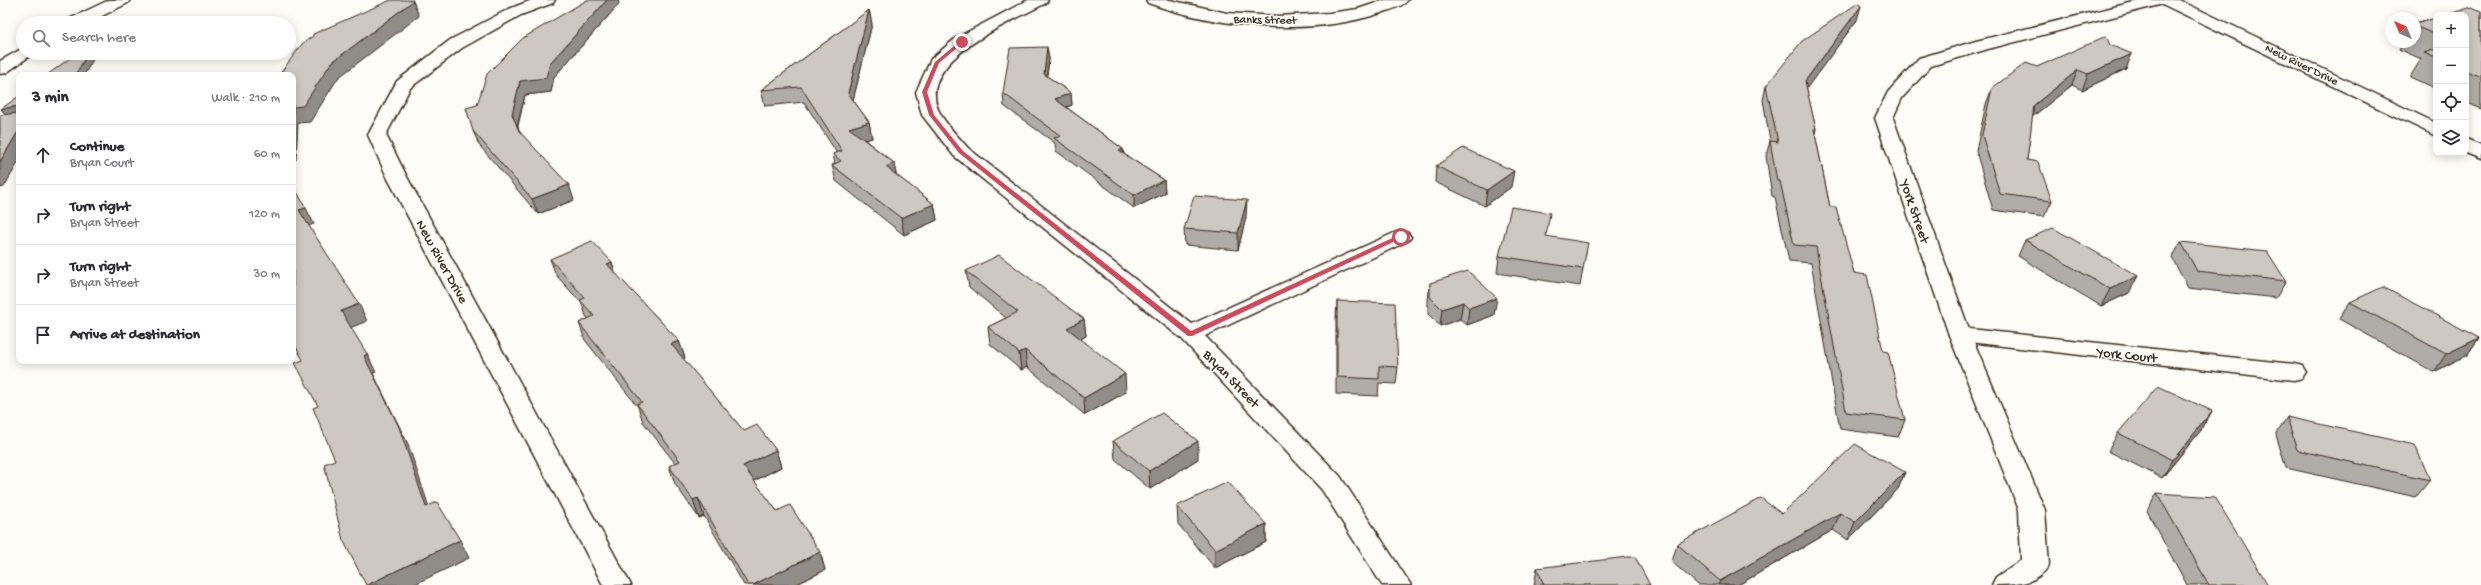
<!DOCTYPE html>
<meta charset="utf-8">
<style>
:root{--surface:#fff;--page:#f2f2f3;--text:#2b2b33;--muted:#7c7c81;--line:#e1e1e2}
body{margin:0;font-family:"Gochi Hand",sans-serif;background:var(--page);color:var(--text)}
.controls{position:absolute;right:12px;top:12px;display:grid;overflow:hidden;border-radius:8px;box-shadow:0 2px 10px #0003}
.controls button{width:36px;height:36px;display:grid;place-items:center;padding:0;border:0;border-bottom:1px solid var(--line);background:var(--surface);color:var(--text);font:20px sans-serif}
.compass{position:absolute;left:2385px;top:12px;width:36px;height:36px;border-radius:50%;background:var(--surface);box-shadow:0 2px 10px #0003;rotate:316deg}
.stop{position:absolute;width:12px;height:12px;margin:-9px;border:3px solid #d1495b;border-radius:50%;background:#fff}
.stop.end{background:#d1495b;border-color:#fff;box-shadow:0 1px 4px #0008}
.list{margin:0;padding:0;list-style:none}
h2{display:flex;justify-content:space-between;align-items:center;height:52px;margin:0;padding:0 16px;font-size:17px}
h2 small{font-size:13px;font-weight:400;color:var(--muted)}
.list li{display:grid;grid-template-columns:26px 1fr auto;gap:12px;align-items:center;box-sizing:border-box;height:60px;padding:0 16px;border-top:1px solid var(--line)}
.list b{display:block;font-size:15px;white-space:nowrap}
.list p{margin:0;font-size:13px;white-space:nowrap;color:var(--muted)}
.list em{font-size:13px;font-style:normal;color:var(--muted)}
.icon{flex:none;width:22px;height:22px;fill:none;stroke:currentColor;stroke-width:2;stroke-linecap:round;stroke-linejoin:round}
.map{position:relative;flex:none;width:2481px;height:585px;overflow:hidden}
.search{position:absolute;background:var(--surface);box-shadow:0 2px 10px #0003;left:16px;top:16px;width:280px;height:44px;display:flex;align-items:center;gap:10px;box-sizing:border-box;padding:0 14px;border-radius:22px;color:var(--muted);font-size:15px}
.panel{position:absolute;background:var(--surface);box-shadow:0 2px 10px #0003;left:16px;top:72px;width:280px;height:292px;border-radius:8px}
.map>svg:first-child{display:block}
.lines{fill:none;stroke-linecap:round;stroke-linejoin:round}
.street-casing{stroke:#3b2a1e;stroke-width:3}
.secondary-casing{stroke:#3b2a1e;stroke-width:3}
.street{fill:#fdfcf7;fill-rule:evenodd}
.secondary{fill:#fdfcf7;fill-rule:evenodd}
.wall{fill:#b0aca7;stroke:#3b2a1e}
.shaded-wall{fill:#908c88;stroke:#3b2a1e}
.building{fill:#cdc8c2;stroke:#3b2a1e}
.route{fill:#d1495b}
.labels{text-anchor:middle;stroke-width:3;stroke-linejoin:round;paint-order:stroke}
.far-street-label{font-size:12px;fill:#3b2a1e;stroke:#fdfcf7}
.street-label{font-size:14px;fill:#3b2a1e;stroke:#fdfcf7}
</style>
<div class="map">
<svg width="2481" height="585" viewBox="0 0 2481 585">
<rect width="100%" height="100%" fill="#fdfcf7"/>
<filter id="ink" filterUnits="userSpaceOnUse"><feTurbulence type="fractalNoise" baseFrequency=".025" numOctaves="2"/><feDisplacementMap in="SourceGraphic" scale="8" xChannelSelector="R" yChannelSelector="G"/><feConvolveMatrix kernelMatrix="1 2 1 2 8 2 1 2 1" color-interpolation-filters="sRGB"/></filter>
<g filter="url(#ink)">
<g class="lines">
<defs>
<g id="street">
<path d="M 109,0 L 130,0 L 128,3 L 88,23 L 67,23 L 69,19 Z"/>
<path d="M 532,0 L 555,0 L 553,3 L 521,15 L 462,48 L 410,88 L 386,135 L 407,177 L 631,585 L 603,585 L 387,177 L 368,135 L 397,81 L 450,40 L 509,9 Z"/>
<path d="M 1028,0 L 1048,0 L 1046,3 C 1012,22 909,62 941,115 C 948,127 959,137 968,148 L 1192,324 L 1394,233 L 1401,231 L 1408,233 L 1411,237 L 1408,241 L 1205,336 L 1340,476 L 1411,585 L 1382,585 L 1322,490 L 1182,339 L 954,156 L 922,115 L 916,92 L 931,59 L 956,38 Z"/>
<path d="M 1146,0 L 1170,0 L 1227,13 L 1278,16 L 1329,13 L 1358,9 L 1385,0 L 1408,0 C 1403,7 1389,10 1381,13 C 1309,37 1219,28 1148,3 Z"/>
<path d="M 2158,0 L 2179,0 L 2436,123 L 2436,136 L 2160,3 Z"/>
<path d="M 23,48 L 23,53 L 34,53 L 6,73 L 0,74 L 0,61 Z"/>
<path d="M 2466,139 L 2481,145 L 2481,159 L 2466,153 Z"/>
<path d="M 1960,328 L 2294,364 L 2302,366 L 2306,372 L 2302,378 L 2294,380 L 1952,340 L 1949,335 L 1952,330 Z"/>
</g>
<path id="secondary" d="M 2142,0 L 2169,0 L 2167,3 L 1988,49 L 1931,66 L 1902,98 L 1893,118 L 1971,335 L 2045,510 L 2049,565 C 2037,585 2015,585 1992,585 L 1996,577 L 2021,560 L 2019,510 L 1949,335 L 1875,118 L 1888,92 L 1919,58 L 1976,41 Z"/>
</defs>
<!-- street casing -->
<use href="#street" class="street-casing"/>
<!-- secondary casing -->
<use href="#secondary" class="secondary-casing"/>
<!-- street -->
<use href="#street" class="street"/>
<!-- secondary -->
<use href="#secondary" class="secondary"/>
</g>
<!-- wall -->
<g class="wall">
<path d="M 619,4 L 554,77 L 551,92 L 525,95 L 518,126 L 519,131 L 574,200 L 538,214 L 479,145 L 473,131 L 477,105 Z"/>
<path d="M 869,10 L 872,24 L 853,100 L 869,122 L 872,138 L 865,140 L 894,163 L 896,175 L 934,204 L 937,220 L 904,235 L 836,181 L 832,165 L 835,164 L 833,154 L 837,153 L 804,102 L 765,106 L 761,90 Z"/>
<path d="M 2481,11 L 2481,109 L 2466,102 L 2466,15 Z"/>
<path d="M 2436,18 L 2436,89 L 2410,77 L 2421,59 L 2399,49 L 2403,42 L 2415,42 L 2415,24 Z"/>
<path d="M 1857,20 L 1806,88 L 1816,129 L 1815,134 L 1830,207 L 1883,351 L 1905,420 L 1898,437 L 1840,429 L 1811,263 L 1789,261 L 1775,197 L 1772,196 L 1766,156 L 1770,141 L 1763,100 L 1766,86 Z"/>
<path d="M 2110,45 L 2126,69 L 2082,90 L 2072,85 L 2032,117 L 2027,160 L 2052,201 L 2044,217 L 1993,210 L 1976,151 L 1986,104 L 1992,88 L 2037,67 Z"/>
<path d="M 1047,47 L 1049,59 L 1047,76 L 1071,93 L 1072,105 L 1066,107 L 1123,149 L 1124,154 L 1164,180 L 1165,193 L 1134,208 L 1056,151 L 1055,143 L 1004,106 L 1003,93 Z"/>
<path d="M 1436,166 L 1511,187 L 1485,206 L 1435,182 Z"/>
<path d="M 1246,217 L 1238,250 L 1185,245 L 1184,229 Z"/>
<path d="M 1546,236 L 1583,269 L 1580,286 L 1497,273 L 1499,256 Z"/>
<path d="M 2025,240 L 2129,293 L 2101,306 L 2018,256 Z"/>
<path d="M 2181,242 L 2286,281 L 2276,298 L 2188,288 L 2172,258 Z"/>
<path d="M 550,259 L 612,262 L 615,273 L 679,341 L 685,358 L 683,359 L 744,431 L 776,450 L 781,467 L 754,481 L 777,511 L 820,552 L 825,570 L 795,585 L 744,585 L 704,516 L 699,518 L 675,484 L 669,466 L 675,463 L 643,422 L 638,407 L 585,340 L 579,323 L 588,319 L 586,316 L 582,304 L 556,275 Z"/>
<path d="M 966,271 L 1084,319 L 1086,336 L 1080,339 L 1126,392 L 1085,415 L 1027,367 L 1021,370 L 990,344 L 988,327 L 1006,318 L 969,287 Z"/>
<path d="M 1430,283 L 1494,315 L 1467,325 L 1460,319 L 1440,326 L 1428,314 L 1428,300 Z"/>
<path d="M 1337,301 L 1398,367 L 1396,384 L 1379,383 L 1378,396 L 1336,394 L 1336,318 Z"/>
<path d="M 2350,302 L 2479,338 L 2467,355 L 2434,372 L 2339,319 Z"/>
<path d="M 2212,411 L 2202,429 L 2162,478 L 2108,451 L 2118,433 Z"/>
<path d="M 2287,417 L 2430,480 L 2416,497 L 2286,468 L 2276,435 Z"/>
<path d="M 1113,441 L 1198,459 L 1150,489 L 1115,459 Z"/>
<path d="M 1905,472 L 1898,489 L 1848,540 L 1833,530 L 1738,585 L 1698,585 L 1672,562 L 1677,544 L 1782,514 Z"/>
<path d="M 2157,493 L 2268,585 L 2187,585 L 2147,511 Z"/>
<path d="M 1177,506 L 1266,524 L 1266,542 L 1215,568 L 1178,524 Z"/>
<path d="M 1537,568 L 1650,585 L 1534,585 Z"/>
</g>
<!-- shaded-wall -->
<g class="shaded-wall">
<path d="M 607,0 L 618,0 L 619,4 L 554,77 L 551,92 L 525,95 L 517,127 L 512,114 L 520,81 L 550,63 Z"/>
<path d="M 413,1 L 419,16 L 338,78 L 310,122 L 298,123 L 296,160 L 293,161 L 293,107 L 331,63 Z"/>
<path d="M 1861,6 L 1857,20 L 1801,96 L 1805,81 Z"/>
<path d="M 869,10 L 872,24 L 851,108 L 848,93 Z"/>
<path d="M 1047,47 L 1049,59 L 1045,87 L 1044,74 Z"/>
<path d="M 88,53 L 97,53 L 84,75 L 75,75 Z"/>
<path d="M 2132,54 L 2126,69 L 2082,90 L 2088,74 Z"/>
<path d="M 2078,70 L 2072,85 L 2027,121 L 2034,105 Z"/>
<path d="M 1071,93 L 1072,105 L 1056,111 L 1055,99 Z"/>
<path d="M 19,106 L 19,115 L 7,117 L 1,109 Z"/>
<path d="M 869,122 L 872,138 L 852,143 L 849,128 Z"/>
<path d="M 19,130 L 19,161 L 4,187 L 0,188 L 0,162 Z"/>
<path d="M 1123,149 L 1124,162 L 1119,151 Z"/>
<path d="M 894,163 L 897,179 L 886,167 Z"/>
<path d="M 1514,171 L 1511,187 L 1485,206 L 1487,190 Z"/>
<path d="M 1164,180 L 1165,193 L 1134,208 L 1134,195 Z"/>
<path d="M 569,185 L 574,200 L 538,214 L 532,199 Z"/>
<path d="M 1247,200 L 1246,217 L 1238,250 L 1238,233 Z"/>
<path d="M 934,204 L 937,220 L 904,235 L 901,218 Z"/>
<path d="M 306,208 L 314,224 L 308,226 L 299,210 Z"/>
<path d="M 612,262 L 617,279 L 607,264 Z"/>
<path d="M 2138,276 L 2129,293 L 2101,306 L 2110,289 Z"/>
<path d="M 1497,298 L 1494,315 L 1467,325 L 1469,308 Z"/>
<path d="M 1463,302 L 1460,319 L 1440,326 L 1442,309 Z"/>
<path d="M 359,304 L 367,321 L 350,328 L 341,311 Z"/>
<path d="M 1084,319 L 1086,336 L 1068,346 L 1067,328 Z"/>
<path d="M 2479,338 L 2467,355 L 2434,372 L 2446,354 Z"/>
<path d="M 679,341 L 685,358 L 677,362 L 671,344 Z"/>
<path d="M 1025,350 L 1027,367 L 1021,370 L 1019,353 Z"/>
<path d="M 367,354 L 376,372 L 373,373 L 408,444 L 435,525 L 426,507 L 364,356 Z"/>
<path d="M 1125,374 L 1126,392 L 1085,415 L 1084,398 Z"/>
<path d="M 2212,411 L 2202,429 L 2162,478 L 2173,460 Z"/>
<path d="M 1198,441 L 1198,459 L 1150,489 L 1149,471 Z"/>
<path d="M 776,450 L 781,467 L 748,484 L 743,466 Z"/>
<path d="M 1905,472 L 1898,489 L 1848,540 L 1855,522 Z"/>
<path d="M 698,498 L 704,516 L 699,518 L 693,500 Z"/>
<path d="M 1840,513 L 1833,530 L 1738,585 L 1718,585 L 1720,581 Z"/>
<path d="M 1266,524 L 1266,542 L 1215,568 L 1215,550 Z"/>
<path d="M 460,540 L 469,558 L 413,585 L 367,585 Z"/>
<path d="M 820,552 L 825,570 L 795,585 L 753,585 Z"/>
</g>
<!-- building -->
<g class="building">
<path d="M 391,0 L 413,0 L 413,1 L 331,63 L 303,106 L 293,107 L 293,75 L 279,75 L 302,44 L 313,36 L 313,34 Z"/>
<path d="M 587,0 L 607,0 L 550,63 L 546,78 L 520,81 L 512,114 L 519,131 L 569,185 L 532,199 L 473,131 L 466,108 L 477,105 L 487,74 L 523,38 Z"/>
<path d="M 1858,3 L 1861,6 L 1805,81 L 1816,129 L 1814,129 L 1830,207 L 1836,207 L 1854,273 L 1867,275 L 1883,351 L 1888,352 L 1905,420 L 1846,412 L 1816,247 L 1794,245 L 1780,181 L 1777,181 L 1770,141 L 1778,142 L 1766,86 L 1802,41 Z"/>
<path d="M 2472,7 L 2481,11 L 2481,77 L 2466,71 L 2466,15 L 2446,15 Z"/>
<path d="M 869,10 L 848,93 L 869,122 L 849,128 L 894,163 L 886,167 L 934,204 L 901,218 L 832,165 L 841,161 L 833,154 L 842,151 L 801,87 L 761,90 Z"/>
<path d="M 2436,18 L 2436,35 L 2415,26 L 2415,24 Z"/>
<path d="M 2106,36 L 2110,45 L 2132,54 L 2088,74 L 2078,70 L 2034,105 L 2027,160 L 2038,162 L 2052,201 L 2000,194 L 1982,135 L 1992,88 L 2026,63 L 2037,67 Z"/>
<path d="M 1047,47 L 1044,74 L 1071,93 L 1055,99 L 1123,149 L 1119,151 L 1164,180 L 1134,195 L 1054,138 L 1061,136 L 1003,93 L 1010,48 Z"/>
<path d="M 2436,49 L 2436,58 L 2424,53 Z"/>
<path d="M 77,53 L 88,53 L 75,75 L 47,75 Z"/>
<path d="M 19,96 L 19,106 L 1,109 Z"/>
<path d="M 19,113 L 19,130 L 0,162 L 0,115 Z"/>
<path d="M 1463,148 L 1514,171 L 1487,190 L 1436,166 Z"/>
<path d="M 293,185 L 306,208 L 299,210 L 359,304 L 341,311 L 367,354 L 364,356 L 399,427 L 426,507 L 437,502 L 460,540 L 367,585 L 366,585 L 343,540 L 324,464 L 335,460 L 313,408 L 318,406 L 295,363 L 303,360 L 293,341 Z"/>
<path d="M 1194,196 L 1247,200 L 1238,233 L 1184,229 Z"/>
<path d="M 1511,207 L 1550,213 L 1546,236 L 1588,243 L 1583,269 L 1499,256 Z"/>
<path d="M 2053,228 L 2138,276 L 2110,289 L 2025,240 Z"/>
<path d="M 592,241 L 612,262 L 607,264 L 679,341 L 671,344 L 744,431 L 757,425 L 776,450 L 743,466 L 777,511 L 790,505 L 820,552 L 753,585 L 748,585 L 698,498 L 693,500 L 669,466 L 680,461 L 637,404 L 642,402 L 579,323 L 594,316 L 580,300 L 585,298 L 550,259 Z"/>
<path d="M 2181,242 L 2267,251 L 2286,281 L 2197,271 Z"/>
<path d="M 999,255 L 1084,319 L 1067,328 L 1125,374 L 1084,398 L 1025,350 L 1019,353 L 988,327 L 1018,312 L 966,271 Z"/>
<path d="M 1468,271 L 1497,298 L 1469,308 L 1463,302 L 1442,309 L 1430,297 L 1430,283 Z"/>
<path d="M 2383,287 L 2479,338 L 2446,354 L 2350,302 Z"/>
<path d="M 1337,301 L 1395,303 L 1398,367 L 1379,366 L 1379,379 L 1337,377 Z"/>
<path d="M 2158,386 L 2212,411 L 2173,460 L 2118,433 Z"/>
<path d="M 1162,413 L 1198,441 L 1149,471 L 1113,441 Z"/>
<path d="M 2287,417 L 2415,445 L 2430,480 L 2297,450 Z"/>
<path d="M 1855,444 L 1905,472 L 1855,522 L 1840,513 L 1720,581 L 1677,544 L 1761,498 L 1782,514 Z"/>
<path d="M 1228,482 L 1266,524 L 1215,550 L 1177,506 Z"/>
<path d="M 2157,493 L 2215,497 L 2268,585 L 2209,585 Z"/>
<path d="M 1627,557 L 1635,557 L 1650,585 L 1544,585 L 1537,568 Z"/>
</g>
</g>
<!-- route -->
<path class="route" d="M 960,41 L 964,42 L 939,63 L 927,92 L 934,115 L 963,151 L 1191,331 L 1399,235 L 1404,237 L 1192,336 L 1188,336 L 959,153 L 929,115 L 922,92 L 935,62 Z"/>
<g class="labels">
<!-- far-street labels -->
<g class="far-street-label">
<text transform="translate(1265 19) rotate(1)" y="4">Banks Street</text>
<text transform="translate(2302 64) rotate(26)" y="4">New River Drive</text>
</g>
<!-- street labels -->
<g class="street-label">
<text transform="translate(1916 211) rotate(71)" y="5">York Street</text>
<text transform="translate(443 261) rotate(61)" y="5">New River Drive</text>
<text transform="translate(2127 354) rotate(6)" y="5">York Court</text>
<text transform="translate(1232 378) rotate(46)" y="5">Bryan Street</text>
</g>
</g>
</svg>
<div class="controls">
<button>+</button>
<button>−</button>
<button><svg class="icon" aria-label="locate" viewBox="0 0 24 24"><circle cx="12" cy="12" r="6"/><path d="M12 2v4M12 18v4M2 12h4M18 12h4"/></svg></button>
<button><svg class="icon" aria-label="layers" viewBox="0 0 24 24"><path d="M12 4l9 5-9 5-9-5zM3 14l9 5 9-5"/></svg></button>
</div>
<svg class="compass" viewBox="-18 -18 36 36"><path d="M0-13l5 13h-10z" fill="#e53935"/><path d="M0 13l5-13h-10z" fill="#7c7c81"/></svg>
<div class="stop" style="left:1401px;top:237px"></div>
<div class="stop end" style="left:962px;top:42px"></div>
<div class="search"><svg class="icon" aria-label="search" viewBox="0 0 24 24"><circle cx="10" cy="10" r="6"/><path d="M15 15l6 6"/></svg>Search here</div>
<section class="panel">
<h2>3 min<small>Walk · 210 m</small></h2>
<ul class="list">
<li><svg class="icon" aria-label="ahead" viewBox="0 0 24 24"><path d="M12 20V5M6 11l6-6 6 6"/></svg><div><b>Continue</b><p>Bryan Court</p></div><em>60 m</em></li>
<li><svg class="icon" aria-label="right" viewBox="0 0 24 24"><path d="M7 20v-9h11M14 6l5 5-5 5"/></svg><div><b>Turn right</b><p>Bryan Street</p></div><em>120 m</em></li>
<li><svg class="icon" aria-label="right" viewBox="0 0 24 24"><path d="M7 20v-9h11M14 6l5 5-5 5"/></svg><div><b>Turn right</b><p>Bryan Street</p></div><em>30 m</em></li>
<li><svg class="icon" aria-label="arrive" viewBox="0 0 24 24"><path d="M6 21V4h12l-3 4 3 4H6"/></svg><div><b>Arrive at destination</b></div></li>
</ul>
</section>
</div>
